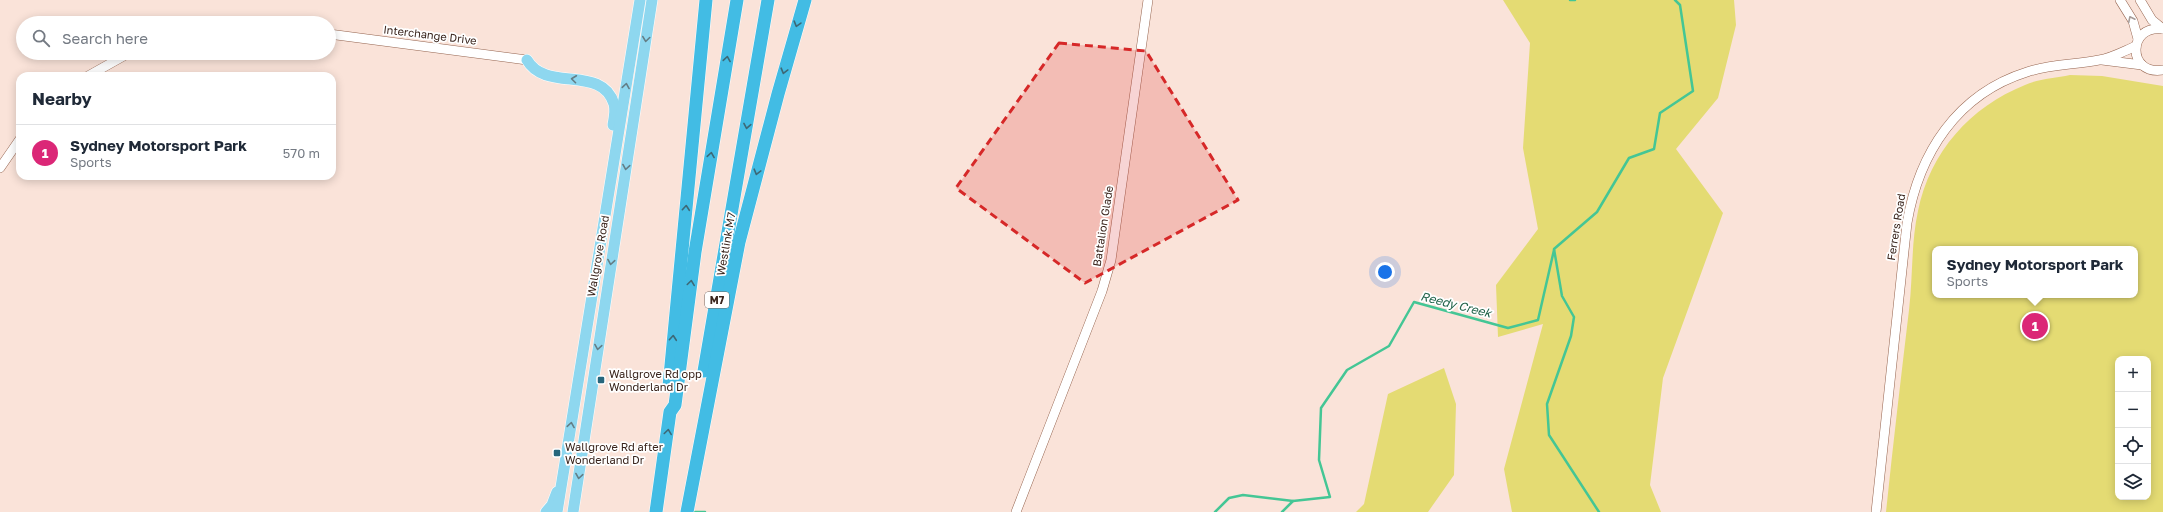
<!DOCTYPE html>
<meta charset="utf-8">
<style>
:root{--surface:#fff;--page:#f2f2f3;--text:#1f2937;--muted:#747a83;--line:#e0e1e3;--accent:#db2777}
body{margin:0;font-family:"Golos Text",sans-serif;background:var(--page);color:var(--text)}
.controls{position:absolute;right:12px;bottom:12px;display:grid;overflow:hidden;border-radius:8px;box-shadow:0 2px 10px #0003}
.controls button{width:36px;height:36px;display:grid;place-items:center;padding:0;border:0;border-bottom:1px solid var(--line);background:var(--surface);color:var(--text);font:20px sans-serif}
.you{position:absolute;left:1385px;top:272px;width:14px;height:14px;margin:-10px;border:3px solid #fff;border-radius:50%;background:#1a73e8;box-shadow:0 0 0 6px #1a73e833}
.badge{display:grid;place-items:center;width:26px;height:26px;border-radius:50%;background:var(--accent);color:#fff;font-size:13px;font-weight:700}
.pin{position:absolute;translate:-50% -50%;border:2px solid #fff;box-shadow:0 1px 4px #0006}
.popup{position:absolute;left:1932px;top:246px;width:206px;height:52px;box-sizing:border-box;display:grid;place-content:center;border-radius:8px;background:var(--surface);filter:drop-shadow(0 1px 3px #0005);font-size:13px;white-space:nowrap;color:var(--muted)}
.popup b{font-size:15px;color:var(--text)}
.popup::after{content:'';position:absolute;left:50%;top:100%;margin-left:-8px;border:8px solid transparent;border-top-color:var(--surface)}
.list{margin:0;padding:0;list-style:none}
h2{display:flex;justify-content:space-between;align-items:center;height:52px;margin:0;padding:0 16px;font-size:17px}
h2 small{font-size:13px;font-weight:400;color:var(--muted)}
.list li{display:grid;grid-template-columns:26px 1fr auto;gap:12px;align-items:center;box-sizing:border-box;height:56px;padding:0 16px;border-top:1px solid var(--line)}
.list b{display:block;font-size:15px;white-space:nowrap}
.list p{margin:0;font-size:13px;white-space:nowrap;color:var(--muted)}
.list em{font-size:13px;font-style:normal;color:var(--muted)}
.icon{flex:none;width:22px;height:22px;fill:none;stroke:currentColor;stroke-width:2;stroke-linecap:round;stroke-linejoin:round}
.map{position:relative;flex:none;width:2163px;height:512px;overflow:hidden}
.search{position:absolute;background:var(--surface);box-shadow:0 2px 10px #0003;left:16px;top:16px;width:320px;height:44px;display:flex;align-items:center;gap:10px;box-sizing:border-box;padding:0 14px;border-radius:22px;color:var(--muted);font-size:15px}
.panel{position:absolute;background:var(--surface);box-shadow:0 2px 10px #0003;left:16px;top:72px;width:320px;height:108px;border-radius:12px}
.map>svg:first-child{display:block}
.green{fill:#e4db73;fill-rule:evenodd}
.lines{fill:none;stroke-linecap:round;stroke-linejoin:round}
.stream{stroke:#44c695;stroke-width:2.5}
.minor-casing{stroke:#95644f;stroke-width:10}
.major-casing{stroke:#fff;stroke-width:12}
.highway-casing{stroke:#fff;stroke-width:14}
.minor{stroke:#fff;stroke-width:9}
.major{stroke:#8ed7ef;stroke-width:11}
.highway{stroke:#42bce4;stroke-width:13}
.oneway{stroke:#a69c99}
.oneway2{stroke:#3d6876}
.oneway3{stroke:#647e86}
.marked{fill:#d62828;fill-opacity:0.2;stroke:#d62828;stroke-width:3;stroke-dasharray:8 5;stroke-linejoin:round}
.poi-dot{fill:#27667c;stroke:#fff;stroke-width:1.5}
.labels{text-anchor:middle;stroke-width:3.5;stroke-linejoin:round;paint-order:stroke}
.shield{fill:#fff;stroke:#746660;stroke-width:1}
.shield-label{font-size:10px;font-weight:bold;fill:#39241c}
.street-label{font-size:11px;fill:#39241c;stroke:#fff}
.poi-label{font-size:11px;fill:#39241c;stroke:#fff;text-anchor:start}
.water-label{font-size:12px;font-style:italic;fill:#21634a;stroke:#fff}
</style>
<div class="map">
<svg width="2163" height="512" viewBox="0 0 2163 512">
<rect width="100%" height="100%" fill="#fae3d9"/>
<!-- green -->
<g class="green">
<path d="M 1503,0 L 1734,0 L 1736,25 L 1718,98 L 1676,149 L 1723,213 L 1663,378 L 1650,485 L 1661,512 L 1512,512 L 1504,469 L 1543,324 L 1498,337 L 1496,285 L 1538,229 L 1523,148 L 1530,43 Z"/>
<path d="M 2070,75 L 2102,76 L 2163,86 L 2163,512 L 1886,512 C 1893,445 1901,377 1909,310 C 1913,277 1911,243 1918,211 C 1930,152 1970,107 2025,85 C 2038,79 2055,78 2070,75 ZM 1935,249 L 2135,249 L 2135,295 L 1935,295 ZM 2118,359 L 2148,359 L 2148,497 L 2118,497 Z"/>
<path d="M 1444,368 L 1456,404 L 1454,475 L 1428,512 L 1356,512 L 1364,504 L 1388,394 Z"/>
</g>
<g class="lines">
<!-- stream -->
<g class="stream">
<path d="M 1570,0 L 1575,0"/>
<path d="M 695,512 L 705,512"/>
<path d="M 1215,512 L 1229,498 L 1243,495 L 1293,501"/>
<path d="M 1282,512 L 1293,501 L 1330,497 L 1319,460 L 1321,408 L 1347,370 L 1389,346 L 1414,302 L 1508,328 L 1538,320 L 1554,250"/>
<path d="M 1599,512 L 1549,435 L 1547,404 L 1571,336 L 1574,317 L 1562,296 L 1554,249 L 1597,212 L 1629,158 L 1654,149 L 1660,113 L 1693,91 L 1680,5 L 1675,0"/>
</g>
<defs>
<g id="minor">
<path d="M 2120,0 L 2133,21 L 2138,39"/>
<path d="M 2140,0 L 2152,20 L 2163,29"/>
<path d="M 2163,29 C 2127,24 2127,76 2163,70"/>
<path d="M 329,34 L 527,60"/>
<path d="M 2102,60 L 2142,65"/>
<path d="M 88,76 L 129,53"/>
<path d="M 0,168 L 20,139"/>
<path d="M 1016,512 L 1102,291 L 1111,260 L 1148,0"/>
<path d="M 1876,512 L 1907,223 C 1919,153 1957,94 2027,72 C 2050,64 2075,65 2099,60 C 2112,58 2124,51 2136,46"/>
</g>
<g id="major">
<path d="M 527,60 C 546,93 602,64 614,104 C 616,110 614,119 613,125"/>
<path d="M 546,512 L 552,505 L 557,492"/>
<path d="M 557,512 L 640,0"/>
<path d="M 573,512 L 652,0"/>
</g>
<g id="highway">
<path d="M 704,371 L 768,0"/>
<path d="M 669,386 L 706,0"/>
<path d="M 656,512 L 670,412 L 675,405 L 695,252 L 737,0"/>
<path d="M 687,512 L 739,242 L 778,94 L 805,0"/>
</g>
</defs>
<!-- minor casing -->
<use href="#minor" class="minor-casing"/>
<!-- major casing -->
<use href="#major" class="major-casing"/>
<!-- highway casing -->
<use href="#highway" class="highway-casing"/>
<!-- minor -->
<use href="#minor" class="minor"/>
<!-- major -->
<use href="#major" class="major"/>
<!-- highway -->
<use href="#highway" class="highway"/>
</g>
<!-- one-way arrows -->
<defs><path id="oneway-chevron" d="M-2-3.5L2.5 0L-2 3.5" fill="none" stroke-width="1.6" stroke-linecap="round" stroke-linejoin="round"/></defs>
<use class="oneway" href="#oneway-chevron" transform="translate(2131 19) rotate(-116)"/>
<g class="oneway2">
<use href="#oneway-chevron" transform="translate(797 24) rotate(106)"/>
<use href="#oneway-chevron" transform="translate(727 59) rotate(-81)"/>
<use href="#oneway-chevron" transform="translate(784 71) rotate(105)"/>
<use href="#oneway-chevron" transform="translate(747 126) rotate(100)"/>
<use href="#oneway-chevron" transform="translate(711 155) rotate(-81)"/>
<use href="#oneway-chevron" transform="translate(757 172) rotate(105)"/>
<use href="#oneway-chevron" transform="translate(686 208) rotate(-85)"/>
<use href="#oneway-chevron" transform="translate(691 283) rotate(-82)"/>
<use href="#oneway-chevron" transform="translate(673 338) rotate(-85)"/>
<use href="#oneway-chevron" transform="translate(668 432) rotate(-82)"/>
</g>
<g class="oneway3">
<use href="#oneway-chevron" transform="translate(646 39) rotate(98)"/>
<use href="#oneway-chevron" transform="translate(574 79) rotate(-173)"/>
<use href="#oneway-chevron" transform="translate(626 86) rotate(-81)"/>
<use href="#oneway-chevron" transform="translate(626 167) rotate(99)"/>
<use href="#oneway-chevron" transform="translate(611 262) rotate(99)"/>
<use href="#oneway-chevron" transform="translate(598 347) rotate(99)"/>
<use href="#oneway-chevron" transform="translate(571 425) rotate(-81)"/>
<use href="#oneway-chevron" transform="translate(579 476) rotate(99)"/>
</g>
<!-- marked area -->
<path class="marked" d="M 1059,43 L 1146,51 L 1238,200 L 1085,283 L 956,188 Z"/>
<!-- markers -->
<g class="poi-dot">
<rect x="597" y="376" width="8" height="8" rx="2"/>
<rect x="553" y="449" width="8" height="8" rx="2"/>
</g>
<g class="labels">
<!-- shield labels -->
<rect class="shield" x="705" y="292" width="24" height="16" rx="3"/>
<g class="shield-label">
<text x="717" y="304">M7</text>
</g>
<!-- street labels -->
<g class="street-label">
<text transform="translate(430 35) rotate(7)" y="4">Interchange Drive</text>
<text transform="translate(1103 226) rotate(-81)" y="4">Battalion Glade</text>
<text transform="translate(1896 227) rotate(-81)" y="4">Ferrers Road</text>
<text transform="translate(726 244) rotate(-80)" y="4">Westlink M7</text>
<text transform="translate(598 256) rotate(-80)" y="4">Wallgrove Road</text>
</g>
<!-- poi labels -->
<g class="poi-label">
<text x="609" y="378">Wallgrove Rd opp<tspan x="609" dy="13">Wonderland Dr</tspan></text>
<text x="565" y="451">Wallgrove Rd after<tspan x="565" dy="13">Wonderland Dr</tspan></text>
</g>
<!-- water labels -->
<g class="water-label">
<text transform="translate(1456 305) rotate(14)" y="4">Reedy Creek</text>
</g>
</g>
</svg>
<div class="controls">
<button>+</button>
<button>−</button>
<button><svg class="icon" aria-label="locate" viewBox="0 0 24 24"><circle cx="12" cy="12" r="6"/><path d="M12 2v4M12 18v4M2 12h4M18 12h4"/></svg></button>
<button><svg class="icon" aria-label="layers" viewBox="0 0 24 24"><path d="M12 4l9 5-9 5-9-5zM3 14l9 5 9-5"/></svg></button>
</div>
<div class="you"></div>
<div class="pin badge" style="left:2035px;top:326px">1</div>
<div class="popup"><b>Sydney Motorsport Park</b>Sports</div>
<div class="search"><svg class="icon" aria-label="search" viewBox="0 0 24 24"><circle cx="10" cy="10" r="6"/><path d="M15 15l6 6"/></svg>Search here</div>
<section class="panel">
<h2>Nearby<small></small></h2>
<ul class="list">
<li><span class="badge">1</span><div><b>Sydney Motorsport Park</b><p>Sports</p></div><em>570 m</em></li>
</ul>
</section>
</div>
